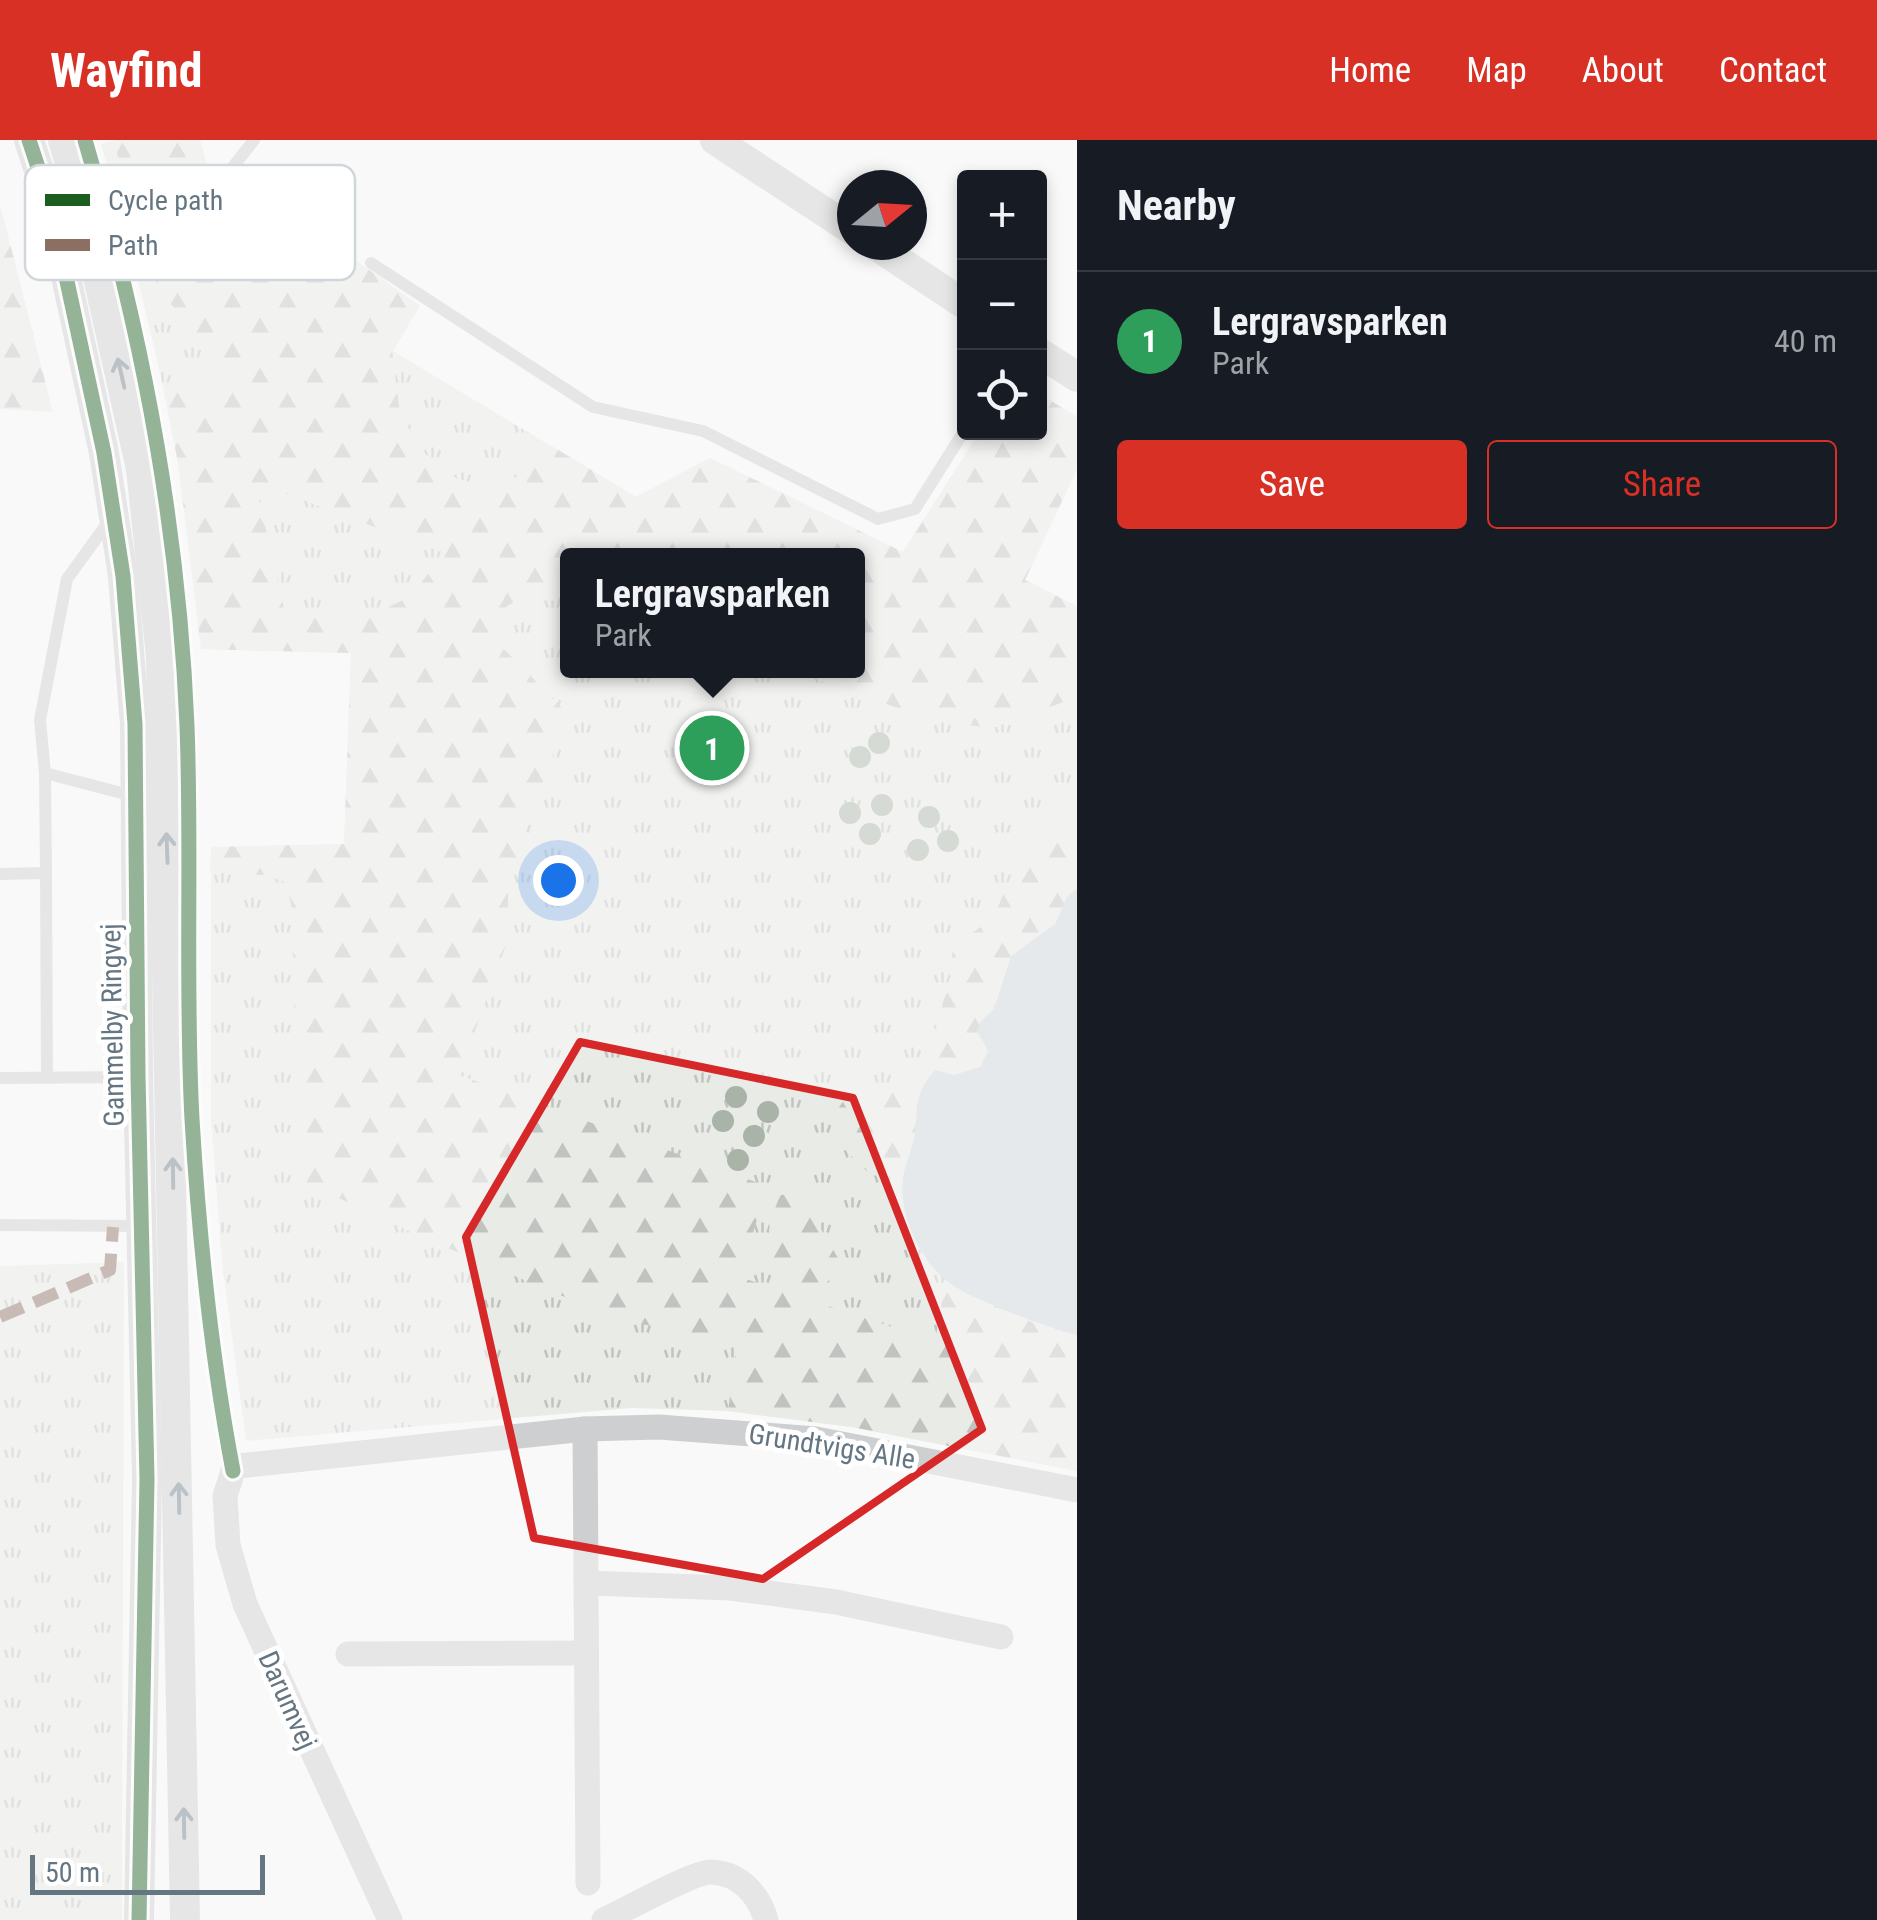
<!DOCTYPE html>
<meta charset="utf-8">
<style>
:root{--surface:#171b24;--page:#242831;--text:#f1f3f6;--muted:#9ea1a6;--line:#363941;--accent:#d93025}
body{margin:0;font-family:"Roboto Condensed",sans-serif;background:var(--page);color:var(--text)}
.controls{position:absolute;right:30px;top:30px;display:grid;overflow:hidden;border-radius:10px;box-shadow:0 5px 15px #0003}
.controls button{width:90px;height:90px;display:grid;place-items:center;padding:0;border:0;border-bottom:2px solid var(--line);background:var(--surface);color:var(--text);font:50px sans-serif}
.compass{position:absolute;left:837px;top:30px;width:90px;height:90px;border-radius:50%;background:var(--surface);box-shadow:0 5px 15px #0003;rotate:72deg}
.scale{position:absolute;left:30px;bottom:25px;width:235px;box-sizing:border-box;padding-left:10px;border:5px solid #657683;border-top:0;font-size:28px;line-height:35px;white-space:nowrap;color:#657683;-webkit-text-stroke:8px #fff;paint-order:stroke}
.you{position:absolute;left:558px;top:740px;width:35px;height:35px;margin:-25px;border:8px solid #fff;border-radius:50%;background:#1a73e8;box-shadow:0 0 0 15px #1a73e833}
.badge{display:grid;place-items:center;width:65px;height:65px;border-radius:50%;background:var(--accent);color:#fff;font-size:32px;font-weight:700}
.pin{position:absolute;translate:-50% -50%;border:5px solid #fff;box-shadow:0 2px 10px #0006}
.popup{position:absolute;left:560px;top:408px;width:305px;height:130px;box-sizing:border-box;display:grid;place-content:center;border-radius:10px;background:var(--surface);filter:drop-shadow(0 2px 8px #0005);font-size:32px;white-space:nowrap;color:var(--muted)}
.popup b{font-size:38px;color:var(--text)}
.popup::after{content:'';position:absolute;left:50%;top:100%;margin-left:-20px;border:20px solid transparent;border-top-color:var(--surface)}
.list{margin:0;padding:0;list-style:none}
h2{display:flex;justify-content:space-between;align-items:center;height:130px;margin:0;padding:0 40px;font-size:42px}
h2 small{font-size:32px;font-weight:400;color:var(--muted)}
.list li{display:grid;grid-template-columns:65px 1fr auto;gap:30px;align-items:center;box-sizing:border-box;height:140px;padding:0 40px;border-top:2px solid var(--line)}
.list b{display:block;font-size:38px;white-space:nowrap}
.list p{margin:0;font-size:32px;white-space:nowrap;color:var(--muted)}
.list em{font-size:32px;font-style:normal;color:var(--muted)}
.actions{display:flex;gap:20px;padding:30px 40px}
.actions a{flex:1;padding:22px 0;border:2px solid var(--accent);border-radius:10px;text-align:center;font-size:35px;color:var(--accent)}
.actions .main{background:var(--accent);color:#fff}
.icon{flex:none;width:55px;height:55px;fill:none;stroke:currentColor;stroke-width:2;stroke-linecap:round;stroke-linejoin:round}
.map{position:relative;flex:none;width:1077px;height:1780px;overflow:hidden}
header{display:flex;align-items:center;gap:60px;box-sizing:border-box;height:140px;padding:0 50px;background:var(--accent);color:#fff}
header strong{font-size:48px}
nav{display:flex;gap:55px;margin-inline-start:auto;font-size:35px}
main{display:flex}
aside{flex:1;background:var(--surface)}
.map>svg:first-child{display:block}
.grass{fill:url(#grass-tufts);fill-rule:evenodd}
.forest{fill:url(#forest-firs);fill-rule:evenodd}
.water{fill:#ced6d9}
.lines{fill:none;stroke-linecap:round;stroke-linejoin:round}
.service{stroke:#cecfd0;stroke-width:12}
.minor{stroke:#cecfd0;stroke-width:25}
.tertiary{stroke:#cecfd0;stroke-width:30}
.quiet{stroke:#8d6e63;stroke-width:12;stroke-dasharray:25 12;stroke-linecap:butt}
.cycleway-casing{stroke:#fff;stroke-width:21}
.cycleway{stroke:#1b5e20;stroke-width:15}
.tree{fill:#a9b3a7}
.oneway{stroke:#707f8b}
.marked{fill:none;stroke:#d62828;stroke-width:8;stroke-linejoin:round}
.labels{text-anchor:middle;stroke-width:10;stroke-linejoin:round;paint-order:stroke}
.street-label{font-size:28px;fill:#657683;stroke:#fff}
.key{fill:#fff;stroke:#d1d6da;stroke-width:2.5}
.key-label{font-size:28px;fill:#657683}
</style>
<header>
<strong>Wayfind</strong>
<nav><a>Home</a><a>Map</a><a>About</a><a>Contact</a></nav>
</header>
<main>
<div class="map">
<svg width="1077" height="1780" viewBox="0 0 1077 1780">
<defs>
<pattern id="grass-tufts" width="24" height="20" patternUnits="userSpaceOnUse" patternTransform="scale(2.5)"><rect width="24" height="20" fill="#e8ebe6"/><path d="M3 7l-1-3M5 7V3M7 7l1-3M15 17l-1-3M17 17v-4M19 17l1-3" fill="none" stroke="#c0c3c0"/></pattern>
<pattern id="forest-firs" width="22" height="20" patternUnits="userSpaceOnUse" patternTransform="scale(2.5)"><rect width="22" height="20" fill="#e8ebe6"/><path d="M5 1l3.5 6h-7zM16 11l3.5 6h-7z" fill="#c0c3c0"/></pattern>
</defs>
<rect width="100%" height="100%" fill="#f9f9f9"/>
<!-- grass -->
<g class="grass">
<path d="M 116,0 L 200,0 L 236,128 L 351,117 L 420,166 L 393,211 L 636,357 L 710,318 L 903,412 L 979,293 L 1040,292 L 1040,254 L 1077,277 L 1077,329 L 1025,440 L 1077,466 L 1077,1331 L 852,1287 L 729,1271 L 632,1268 L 246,1301 L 222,1122 L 211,980 L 211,707 L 344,704 L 351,513 L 201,509 C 194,446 189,381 177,318 C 158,212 130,108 101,4 ZM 567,416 L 857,416 L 857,530 L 567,530 Z"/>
<path d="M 124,1122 L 122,1780 L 0,1780 L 0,1126 Z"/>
</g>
<!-- forest -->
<g class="forest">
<path d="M 200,0 L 236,128 L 351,117 L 420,166 L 392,210 L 399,267 L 418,308 L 457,339 L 496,348 L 520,335 L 550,305 L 636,357 L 710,318 L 903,412 L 979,293 L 1040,292 L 1040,254 L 1077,277 L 1077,329 L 1025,440 L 1077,466 L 1077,557 L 993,588 L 934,581 L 793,531 L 857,530 L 857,416 L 567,416 L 567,461 L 517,460 L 498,472 L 491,496 L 568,574 L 509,738 L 506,805 L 459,935 L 767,1046 L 740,1137 L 935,1201 L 946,1140 L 1035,1184 L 1077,1195 L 1077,1331 L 852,1287 L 728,1271 L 737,1202 L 620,1180 L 424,1098 L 307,1043 L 298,1025 L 292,768 L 286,742 L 264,735 L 210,732 L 211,707 L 344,704 L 351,513 L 201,509 L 178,323 L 165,256 L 215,244 L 205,203 L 163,155 L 144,119 L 114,1 ZM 255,342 L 444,413 L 445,414 L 408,458 L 381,470 L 286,477 Z"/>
<path d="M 0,66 L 1,68 L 53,272 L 0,269 Z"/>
<path d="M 1077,666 L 1077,748 L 1067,757 L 1055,784 L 1011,816 L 994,870 L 980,882 L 978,891 L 988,911 L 980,927 L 954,935 L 935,930 L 929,913 L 951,834 L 953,805 L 993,779 L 1021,712 L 1041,698 L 1058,673 Z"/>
<path d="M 911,943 C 925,971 911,1009 903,1038 L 871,1035 L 840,1005 L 846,982 L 839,967 L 848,955 Z"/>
<path d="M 795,1054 L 806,1064 L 838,1118 L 833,1137 L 820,1148 L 784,1140 L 767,1111 L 770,1082 L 780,1055 Z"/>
</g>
<!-- water -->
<path class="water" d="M 1077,748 L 1077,1195 C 1044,1186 966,1159 942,1137 C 917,1113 899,1074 903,1039 C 904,1026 911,1014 913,1002 C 920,971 911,956 935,930 L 954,935 L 980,927 L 988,911 L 977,891 L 980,882 L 994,869 L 1011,816 L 1055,784 L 1067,757 Z"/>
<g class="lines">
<!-- service -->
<g class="service">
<path d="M 249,100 L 232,28 L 254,0"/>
<path d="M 371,123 L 593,267 L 703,291 L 878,379 L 915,369 L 964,291"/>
<path d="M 45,633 L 40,580 L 67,439 L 109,381"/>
<path d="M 46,733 L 45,633 L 133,656"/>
<path d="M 0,734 L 46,733 L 47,937"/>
<path d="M 0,938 L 138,937"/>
<path d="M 0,1085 L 140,1086"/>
</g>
<!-- minor -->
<g class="minor">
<path d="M 585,1289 L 588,1743"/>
<path d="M 586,1443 L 730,1448 L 836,1462 L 1001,1497"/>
<path d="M 348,1514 L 586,1513"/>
<path d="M 390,1780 L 245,1464 L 228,1405 L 225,1356 L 233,1331 L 239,1326 L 585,1289 L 659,1287 L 816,1299 L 1077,1350"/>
<path d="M 604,1780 C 624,1771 695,1731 711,1732 C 740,1733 759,1755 766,1780"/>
</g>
<!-- tertiary -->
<g class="tertiary">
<path d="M 29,0 L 51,67 L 104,313 L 123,436 L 135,584 L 138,937 L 147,1339 L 139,1780"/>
<path d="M 63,0 L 80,57 L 141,329 L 161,517 L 185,1780"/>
<path d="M 715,0 L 852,90"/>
<path d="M 875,105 L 964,164"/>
<path d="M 1040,213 L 1077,237"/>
</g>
<!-- quiet -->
<path class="quiet" d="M 0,1177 L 110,1130 L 113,1087"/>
<defs>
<g id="cycleway">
<path d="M 29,0 L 51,67 L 104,313 L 123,436 L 135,584 L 138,937 L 147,1339 L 139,1780"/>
<path d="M 85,0 C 142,191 179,387 187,586 C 192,717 185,848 192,979 C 199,1097 211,1215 233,1331"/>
</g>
</defs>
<!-- cycleway casing -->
<use href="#cycleway" class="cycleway-casing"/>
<!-- cycleway -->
<use href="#cycleway" class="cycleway"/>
</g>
<!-- trees -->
<g class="tree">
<circle cx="879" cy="603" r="11"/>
<circle cx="860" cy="617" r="11"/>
<circle cx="882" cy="665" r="11"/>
<circle cx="850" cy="673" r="11"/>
<circle cx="929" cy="677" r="11"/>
<circle cx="870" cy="694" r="11"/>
<circle cx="948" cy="701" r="11"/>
<circle cx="918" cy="710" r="11"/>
<circle cx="736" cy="957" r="11"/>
<circle cx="768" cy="972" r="11"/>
<circle cx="723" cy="981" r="11"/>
<circle cx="754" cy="996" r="11"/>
<circle cx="738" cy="1020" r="11"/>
</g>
<!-- one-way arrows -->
<defs><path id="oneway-shaft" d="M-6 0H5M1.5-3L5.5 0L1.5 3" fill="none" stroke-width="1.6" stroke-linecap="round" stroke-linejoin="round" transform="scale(2.5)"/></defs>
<g class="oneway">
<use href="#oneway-shaft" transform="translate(121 233) rotate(-103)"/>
<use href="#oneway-shaft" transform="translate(167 708) rotate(-92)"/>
<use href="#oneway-shaft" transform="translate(173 1033) rotate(-91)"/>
<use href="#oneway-shaft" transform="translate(179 1358) rotate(-91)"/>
<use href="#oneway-shaft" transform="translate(184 1683) rotate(-91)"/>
</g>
<!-- marked area -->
<path d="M0 0H1077V1780H0ZM 580,902 L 853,958 L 982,1289 L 763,1439 L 534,1398 L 466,1097 Z" fill="#f9f9f9" fill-opacity=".55" fill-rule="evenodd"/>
<path class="marked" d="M 580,902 L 853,958 L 982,1289 L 763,1439 L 534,1398 L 466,1097 Z"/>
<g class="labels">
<!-- street labels -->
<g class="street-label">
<text transform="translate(112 885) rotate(-91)" y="10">Gammelby Ringvej</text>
<text transform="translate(832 1306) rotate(9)" y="10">Grundtvigs Alle</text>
<text transform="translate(288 1560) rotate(66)" y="10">Darumvej</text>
</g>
</g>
<!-- legend -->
<rect x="25" y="25" width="330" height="115" rx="15" class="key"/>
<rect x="45" y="54" width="45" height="12" fill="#1b5e20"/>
<rect x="45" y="99" width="45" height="12" fill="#8d6e63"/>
<g class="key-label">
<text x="108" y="70">Cycle path</text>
<text x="108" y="115">Path</text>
</g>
</svg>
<div class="controls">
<button>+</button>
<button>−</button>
<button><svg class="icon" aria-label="locate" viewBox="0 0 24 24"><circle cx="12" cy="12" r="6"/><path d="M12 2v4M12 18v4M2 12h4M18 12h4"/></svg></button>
</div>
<svg class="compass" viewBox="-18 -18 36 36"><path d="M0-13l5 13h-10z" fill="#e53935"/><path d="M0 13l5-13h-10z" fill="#9ea1a6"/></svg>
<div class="scale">50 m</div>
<div class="you"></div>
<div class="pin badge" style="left:712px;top:608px;background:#2e9e5b">1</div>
<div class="popup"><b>Lergravsparken</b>Park</div>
</div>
<aside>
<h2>Nearby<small></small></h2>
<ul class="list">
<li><span class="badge" style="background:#2e9e5b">1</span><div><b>Lergravsparken</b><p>Park</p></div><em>40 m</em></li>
</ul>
<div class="actions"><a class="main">Save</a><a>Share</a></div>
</aside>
</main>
